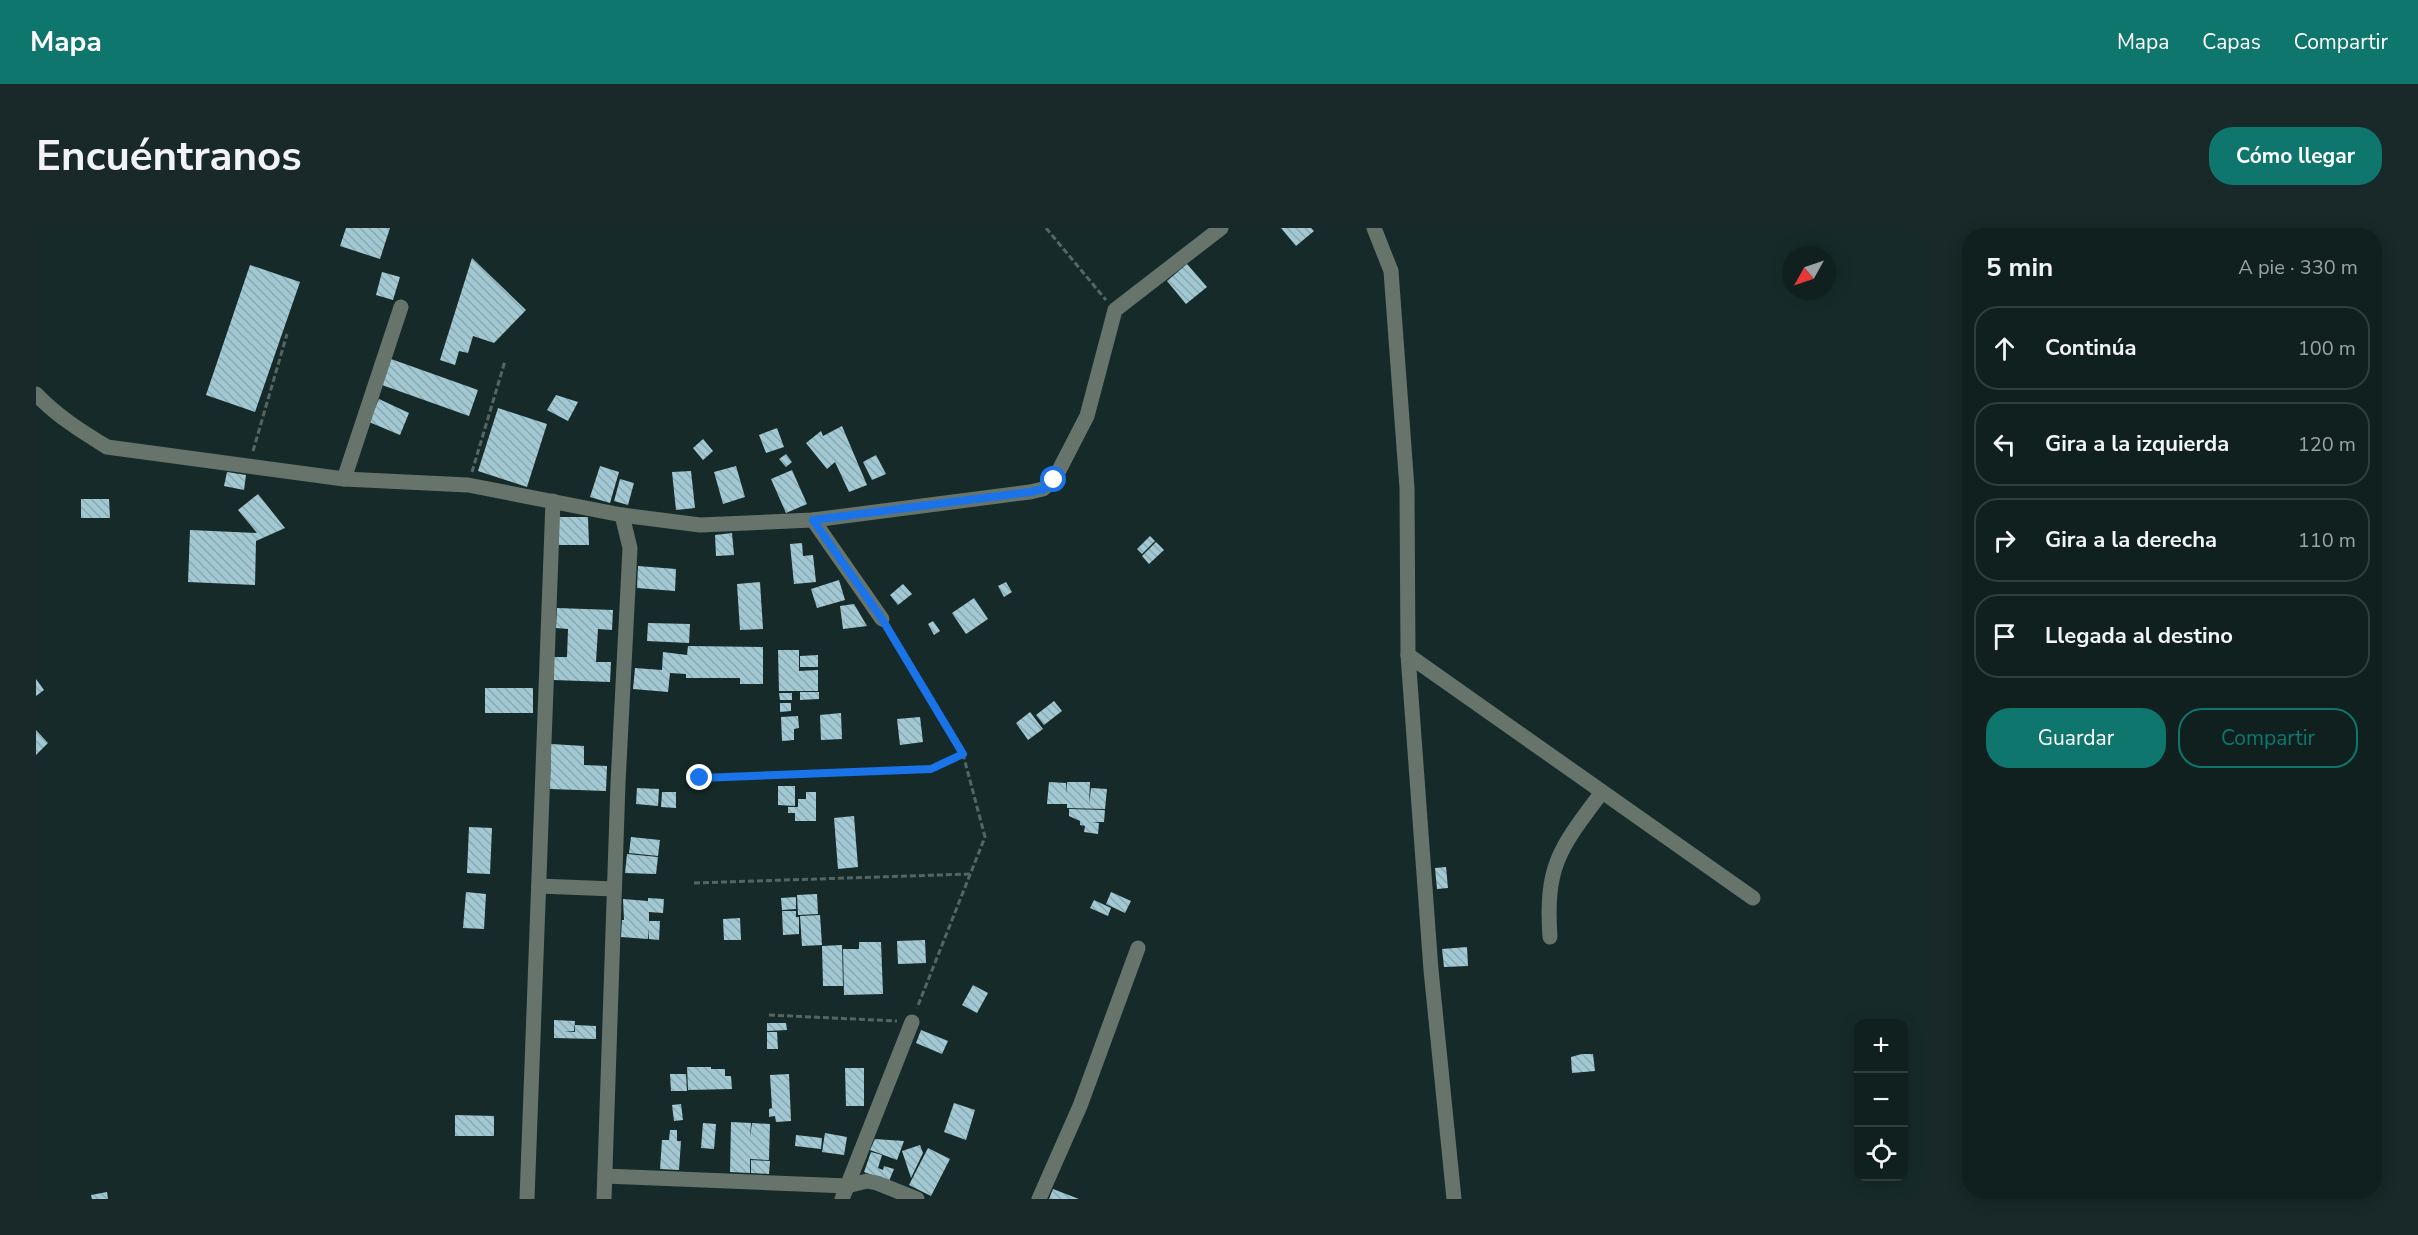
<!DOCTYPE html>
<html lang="es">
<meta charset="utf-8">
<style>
:root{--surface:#10201f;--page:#192828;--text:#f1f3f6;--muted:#9ca3a4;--line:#303e3d;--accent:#0f766e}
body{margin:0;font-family:"Nunito Sans",sans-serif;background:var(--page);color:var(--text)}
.controls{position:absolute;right:18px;bottom:18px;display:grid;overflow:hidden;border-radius:12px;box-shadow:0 3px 15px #0003}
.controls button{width:54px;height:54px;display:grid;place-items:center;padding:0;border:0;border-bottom:2px solid var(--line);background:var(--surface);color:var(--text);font:30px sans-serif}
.compass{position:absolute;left:1746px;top:18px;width:54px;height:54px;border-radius:50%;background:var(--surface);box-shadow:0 3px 15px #0003;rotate:230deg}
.stop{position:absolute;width:18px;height:18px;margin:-14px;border:4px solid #1a73e8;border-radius:50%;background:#fff}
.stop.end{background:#1a73e8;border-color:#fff;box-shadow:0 2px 6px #0008}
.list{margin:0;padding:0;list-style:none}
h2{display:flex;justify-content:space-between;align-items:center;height:78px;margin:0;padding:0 24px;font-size:26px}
h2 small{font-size:20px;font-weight:400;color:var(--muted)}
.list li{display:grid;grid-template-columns:39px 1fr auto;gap:18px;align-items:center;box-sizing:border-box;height:84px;margin:0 12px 12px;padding:0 12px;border:2px solid var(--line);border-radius:24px}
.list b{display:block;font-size:22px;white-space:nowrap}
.list em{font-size:20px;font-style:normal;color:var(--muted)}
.actions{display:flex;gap:12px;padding:18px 24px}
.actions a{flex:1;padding:14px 0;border:2px solid var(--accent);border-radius:24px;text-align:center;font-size:21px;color:var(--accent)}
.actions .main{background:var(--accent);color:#fff}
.icon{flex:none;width:33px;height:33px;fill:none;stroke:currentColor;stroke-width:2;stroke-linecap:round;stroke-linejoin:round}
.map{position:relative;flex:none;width:1890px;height:971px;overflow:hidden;border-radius:24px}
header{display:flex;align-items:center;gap:36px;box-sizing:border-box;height:84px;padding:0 30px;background:var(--accent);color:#fff}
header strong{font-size:28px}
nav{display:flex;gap:33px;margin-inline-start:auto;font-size:21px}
.intro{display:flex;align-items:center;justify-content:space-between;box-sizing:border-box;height:144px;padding:0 36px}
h1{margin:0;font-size:42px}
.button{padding:15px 27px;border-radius:24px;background:var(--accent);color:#fff;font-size:21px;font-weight:700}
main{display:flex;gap:36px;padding:0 36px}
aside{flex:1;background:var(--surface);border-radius:24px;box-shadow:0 3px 15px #0003}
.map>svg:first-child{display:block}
.building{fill:url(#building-back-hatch)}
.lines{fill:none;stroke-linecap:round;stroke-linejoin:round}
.path{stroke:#546664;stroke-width:3;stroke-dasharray:6 3;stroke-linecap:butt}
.minor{stroke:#66746c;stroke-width:15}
.route{stroke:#1a73e8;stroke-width:8}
</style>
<header>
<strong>Mapa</strong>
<nav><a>Mapa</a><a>Capas</a><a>Compartir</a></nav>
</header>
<div class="intro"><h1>Encuéntranos</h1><a class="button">Cómo llegar</a></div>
<main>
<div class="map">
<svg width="1890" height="971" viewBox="0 0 1890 971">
<defs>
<pattern id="building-back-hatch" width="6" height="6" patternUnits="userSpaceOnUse" patternTransform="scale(1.5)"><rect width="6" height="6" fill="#a2c9d3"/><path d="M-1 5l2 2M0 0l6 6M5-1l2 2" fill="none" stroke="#8aa8b0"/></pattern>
</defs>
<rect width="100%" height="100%" fill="#162b29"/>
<!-- building -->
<g class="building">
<path d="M 310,0 L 354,0 L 344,31 L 304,18 Z"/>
<path d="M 1245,0 L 1275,0 L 1278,3 L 1260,18 Z"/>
<path d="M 436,30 L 490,82 L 458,115 L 437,108 L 432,125 L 423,123 L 419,137 L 404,132 Z"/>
<path d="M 1151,36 L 1171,59 L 1150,76 L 1131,53 Z"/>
<path d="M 214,37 L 264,54 L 219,184 L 170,167 Z"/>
<path d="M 346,44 L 364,49 L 357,72 L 340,67 Z"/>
<path d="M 355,131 L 442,162 L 433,188 L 346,157 Z"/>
<path d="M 520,167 L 542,174 L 532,193 L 511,182 Z"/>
<path d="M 343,171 L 373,185 L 364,207 L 333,194 Z"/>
<path d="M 462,180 L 511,196 L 491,259 L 442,243 Z"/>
<path d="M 806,198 L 831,257 L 813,264 L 799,234 L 791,241 L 770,215 L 785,203 L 787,208 Z"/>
<path d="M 741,200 L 748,219 L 730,225 L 723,207 Z"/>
<path d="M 667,211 L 677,223 L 667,232 L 657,220 Z"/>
<path d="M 750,226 L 756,234 L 750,239 L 743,231 Z"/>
<path d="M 840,227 L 850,246 L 836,252 L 827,234 Z"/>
<path d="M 564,238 L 583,244 L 574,275 L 554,269 Z"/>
<path d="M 700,238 L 709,269 L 687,276 L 678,244 Z"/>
<path d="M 756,242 L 771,276 L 750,285 L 735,251 Z"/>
<path d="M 655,243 L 659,280 L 640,282 L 636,244 Z"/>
<path d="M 191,244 L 210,247 L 208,262 L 188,258 Z"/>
<path d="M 584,251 L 598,255 L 592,277 L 578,273 Z"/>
<path d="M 222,266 L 249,300 L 220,313 L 219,357 L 152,354 L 154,302 L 221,305 L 202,282 Z"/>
<path d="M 45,271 L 73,271 L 74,290 L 45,290 Z"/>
<path d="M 522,289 L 552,289 L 553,317 L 522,317 Z"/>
<path d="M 696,305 L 698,327 L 680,328 L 679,307 Z"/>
<path d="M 1114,308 L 1119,313 L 1106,326 L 1101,321 Z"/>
<path d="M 1120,314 L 1128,322 L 1113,336 L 1106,328 Z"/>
<path d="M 766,315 L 767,328 L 777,327 L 780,354 L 758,356 L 754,316 Z"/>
<path d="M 602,338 L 640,341 L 639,363 L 601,360 Z"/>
<path d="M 803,352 L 809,372 L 781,380 L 775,361 Z"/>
<path d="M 724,354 L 727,401 L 704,402 L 701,356 Z"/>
<path d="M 970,354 L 976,364 L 968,369 L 962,358 Z"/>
<path d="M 867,356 L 876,366 L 862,377 L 854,367 Z"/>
<path d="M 938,370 L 952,391 L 930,406 L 916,385 Z"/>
<path d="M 818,376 L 831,398 L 807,401 L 804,378 Z"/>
<path d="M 521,380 L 577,382 L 576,402 L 562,401 L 560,434 L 575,434 L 574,454 L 518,452 L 518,429 L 531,429 L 532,401 L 520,400 Z"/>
<path d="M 897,393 L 904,403 L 898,407 L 892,396 Z"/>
<path d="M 612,395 L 654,396 L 653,415 L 611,413 Z"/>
<path d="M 652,418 L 727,419 L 727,456 L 704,456 L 704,450 L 650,450 L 650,446 L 634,445 L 632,464 L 597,461 L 599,440 L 626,442 L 627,424 L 651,427 Z"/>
<path d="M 742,422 L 763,422 L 763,443 L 782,442 L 782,463 L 743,463 Z"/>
<path d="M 782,427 L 782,439 L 764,439 L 764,428 Z"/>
<path d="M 0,451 L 8,462 L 0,468 Z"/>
<rect x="449" y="460" width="48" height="25"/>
<path d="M 764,464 L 783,464 L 783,471 L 764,472 Z"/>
<path d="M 743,465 L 756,465 L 756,472 L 744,472 Z"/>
<path d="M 1018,473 L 1026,483 L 1008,497 L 1000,487 Z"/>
<path d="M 744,475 L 755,475 L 755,483 L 744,484 Z"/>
<path d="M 994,484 L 1007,501 L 992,512 L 980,495 Z"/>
<path d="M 805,485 L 806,511 L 785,512 L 784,487 Z"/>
<path d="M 762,488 L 763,500 L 758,501 L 758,512 L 746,513 L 745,489 Z"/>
<path d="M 884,489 L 887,514 L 864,517 L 861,491 Z"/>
<path d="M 0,502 L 12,515 L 0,527 Z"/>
<path d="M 515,516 L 548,518 L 548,537 L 571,538 L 570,563 L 514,561 Z"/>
<path d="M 1013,554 L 1030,555 L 1031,566 L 1031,554 L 1054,554 L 1053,576 L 1055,560 L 1071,561 L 1069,581 L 1031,580 L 1031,576 L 1011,576 Z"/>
<path d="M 742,558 L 759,558 L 759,578 L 742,577 Z"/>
<path d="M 601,560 L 623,561 L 622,578 L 600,576 Z"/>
<path d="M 626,564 L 640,564 L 640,580 L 625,579 Z"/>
<path d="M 770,564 L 780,564 L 780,593 L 759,593 L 759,585 L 752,585 L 752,579 L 762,579 L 762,571 L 770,571 Z"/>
<path d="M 1033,581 L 1069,582 L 1068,594 L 1056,594 L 1063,595 L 1062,606 L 1048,604 L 1049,598 L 1044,597 L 1044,593 L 1033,588 Z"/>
<path d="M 818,588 L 822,639 L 802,641 L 798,590 Z"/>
<path d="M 433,599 L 456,600 L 454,646 L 431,645 Z"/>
<path d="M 595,609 L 624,612 L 622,628 L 593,625 Z"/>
<path d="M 591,626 L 622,629 L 620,646 L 589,645 Z"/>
<path d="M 1410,639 L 1412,660 L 1401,661 L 1399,640 Z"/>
<path d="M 430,664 L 450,666 L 448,701 L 427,700 Z"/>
<path d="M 1075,664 L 1095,673 L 1089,685 L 1070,676 Z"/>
<path d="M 781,666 L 782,686 L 762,687 L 761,667 Z"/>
<path d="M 760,669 L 760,681 L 746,682 L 745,670 Z"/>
<path d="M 612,670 L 628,671 L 627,685 L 613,684 L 613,693 L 624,693 L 623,712 L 613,711 L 613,701 L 612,711 L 585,709 L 586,692 L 588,692 L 587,671 L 612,673 Z"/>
<path d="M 1058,672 L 1075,680 L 1072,688 L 1054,680 Z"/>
<path d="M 746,683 L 760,683 L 760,689 L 763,689 L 763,706 L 747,707 Z"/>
<path d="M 784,687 L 786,717 L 766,718 L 764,688 Z"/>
<path d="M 704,690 L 705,712 L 688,712 L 687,691 Z"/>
<path d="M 889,712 L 890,735 L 862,736 L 861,713 Z"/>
<path d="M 823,714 L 845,714 L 847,766 L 808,767 L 807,721 L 823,721 Z"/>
<path d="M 806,717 L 807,758 L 787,758 L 786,718 Z"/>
<path d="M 1431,719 L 1432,738 L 1408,739 L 1406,721 Z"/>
<path d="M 937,757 L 952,765 L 941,785 L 926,777 Z"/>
<path d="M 518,792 L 539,793 L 538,803 L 528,803 L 539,804 L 539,797 L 560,798 L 560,811 L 518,810 Z"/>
<path d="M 731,795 L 750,795 L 751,802 L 731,803 Z"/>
<path d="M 885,802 L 912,813 L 906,826 L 880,815 Z"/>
<path d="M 731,804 L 741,804 L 742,821 L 731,821 Z"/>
<path d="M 1546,826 L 1557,826 L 1559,843 L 1536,845 L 1535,829 Z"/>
<path d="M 651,839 L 675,839 L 675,841 L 689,841 L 689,848 L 695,848 L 696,861 L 652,862 Z"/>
<path d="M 809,840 L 828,840 L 828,878 L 810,878 Z"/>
<path d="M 634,846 L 650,846 L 651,863 L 635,863 Z"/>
<path d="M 753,846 L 755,893 L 740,894 L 739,888 L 733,889 L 733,881 L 736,880 L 734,847 Z"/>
<path d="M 918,875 L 939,882 L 930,912 L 908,904 Z"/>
<path d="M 645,876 L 647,892 L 638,893 L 636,877 Z"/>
<path d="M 419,887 L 458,888 L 458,908 L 419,908 Z"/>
<path d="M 695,894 L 715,895 L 714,910 L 716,895 L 734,896 L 733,932 L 714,931 L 714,945 L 694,944 Z"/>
<path d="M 667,895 L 680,896 L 678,921 L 665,920 Z"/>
<path d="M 634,902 L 641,902 L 641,913 L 645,913 L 643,942 L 624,941 L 626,912 L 633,912 Z"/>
<path d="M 789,905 L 811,909 L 808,927 L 786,924 Z"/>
<path d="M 760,907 L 786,910 L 785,921 L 759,918 Z"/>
<path d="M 839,911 L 868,913 L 861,932 L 834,922 Z"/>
<path d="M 884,917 L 887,925 L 875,950 L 866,923 Z"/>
<path d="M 892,920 L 914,931 L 895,968 L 873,957 Z"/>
<path d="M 835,924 L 846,927 L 842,940 L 847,942 L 848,938 L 858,941 L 853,953 L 828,944 Z"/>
<path d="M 715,932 L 734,933 L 733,946 L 715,945 Z"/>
<path d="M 1017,961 L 1043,971 L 1013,971 Z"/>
<path d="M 71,964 L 72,971 L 56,971 L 55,967 Z"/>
</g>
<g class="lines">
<!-- path -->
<g class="path">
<path d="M 1010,0 L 1070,72"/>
<path d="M 217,223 L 251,106"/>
<path d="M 436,244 L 469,133"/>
<path d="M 853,402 L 927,526 L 949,609 L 881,780"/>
<path d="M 664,551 L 895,541 L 927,526"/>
<path d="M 658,655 L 934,646"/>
<path d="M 733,787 L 861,793"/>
</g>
<!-- minor -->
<g class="minor">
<path d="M 1338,0 L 1355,43 L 1371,260 L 1372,427 L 1395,742 L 1418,971"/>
<path d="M 0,166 C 21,188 45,203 71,219 L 308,251 L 432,257 L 586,287 L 664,297 L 777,292 L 994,264 L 1007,261 L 1018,252 L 1051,188 L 1079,82 L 1185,0"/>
<path d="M 308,251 L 365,79"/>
<path d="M 777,292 L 846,391"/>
<path d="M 1372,427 L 1717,670"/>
<path d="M 503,658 L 578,661"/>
<path d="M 1514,709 C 1509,637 1524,620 1566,564"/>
<path d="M 569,948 L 811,958 L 831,953 L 841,955 L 881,971"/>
<path d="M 491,971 L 517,273"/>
<path d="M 568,971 L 582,555 L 594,320 L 586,287"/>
<path d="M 806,971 L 876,794"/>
<path d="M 1003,971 L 1044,878 L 1102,720"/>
</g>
</g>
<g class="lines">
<!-- route -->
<path class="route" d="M 664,550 L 895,541 L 927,526 L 846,391 L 777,292 L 994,264 L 1008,261 L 1018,252"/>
</g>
</svg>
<div class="controls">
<button>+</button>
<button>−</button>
<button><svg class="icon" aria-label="locate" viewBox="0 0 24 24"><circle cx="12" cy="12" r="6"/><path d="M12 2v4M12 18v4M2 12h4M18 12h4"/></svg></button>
</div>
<svg class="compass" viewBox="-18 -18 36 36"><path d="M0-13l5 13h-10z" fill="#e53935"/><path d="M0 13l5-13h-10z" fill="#9ca3a4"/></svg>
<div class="stop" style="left:1018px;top:252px"></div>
<div class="stop end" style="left:664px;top:550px"></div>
</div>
<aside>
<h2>5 min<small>A pie · 330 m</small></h2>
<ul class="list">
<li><svg class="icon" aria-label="ahead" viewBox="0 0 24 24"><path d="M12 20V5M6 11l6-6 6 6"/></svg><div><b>Continúa</b></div><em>100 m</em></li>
<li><svg class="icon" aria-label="left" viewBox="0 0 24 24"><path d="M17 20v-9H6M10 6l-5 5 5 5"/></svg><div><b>Gira a la izquierda</b></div><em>120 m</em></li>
<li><svg class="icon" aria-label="right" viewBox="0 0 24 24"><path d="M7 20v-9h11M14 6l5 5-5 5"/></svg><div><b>Gira a la derecha</b></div><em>110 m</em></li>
<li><svg class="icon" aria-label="arrive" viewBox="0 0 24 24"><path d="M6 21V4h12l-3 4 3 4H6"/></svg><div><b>Llegada al destino</b></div></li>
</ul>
<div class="actions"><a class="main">Guardar</a><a>Compartir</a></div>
</aside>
</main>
